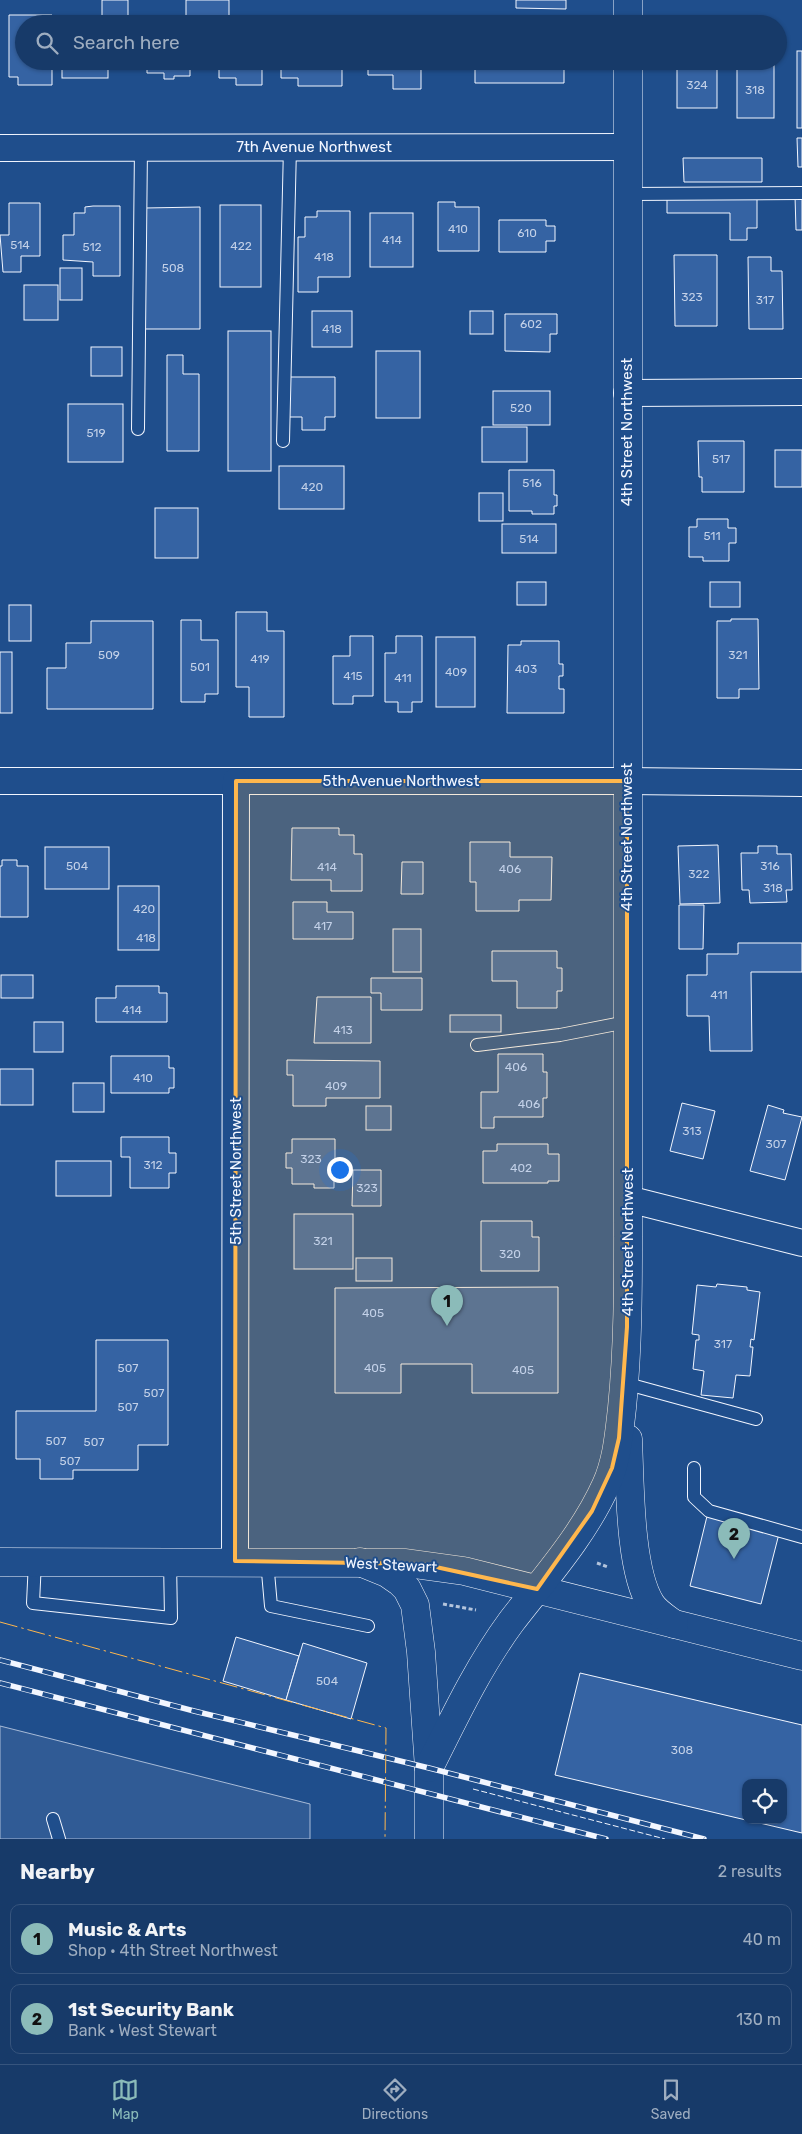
<!DOCTYPE html>
<meta charset="utf-8">
<style>
:root{--surface:#173a69;--page:#20416f;--text:#f1f3f6;--muted:#9eadc0;--line:#36547d;--accent:#8bbbb9}
body{margin:0;font-family:Rubik,sans-serif;background:var(--page);color:var(--text)}
.controls{position:absolute;right:15px;bottom:15px;display:grid;overflow:hidden;border-radius:10px;box-shadow:0 1px 4px #0004}
.controls button{width:45px;height:45px;display:grid;place-items:center;padding:0;border:0;border-bottom:1px solid var(--line);background:var(--surface);color:var(--text);font:25px sans-serif}
.you{position:absolute;left:339px;top:1169px;width:18px;height:18px;margin:-12px;border:4px solid #fff;border-radius:50%;background:#1a73e8;box-shadow:0 0 0 8px #1a73e833}
.badge{display:grid;place-items:center;width:32px;height:32px;border-radius:50%;background:var(--accent);color:#111;font-size:16px;font-weight:700}
.pin{position:absolute;translate:-50% -41px;filter:drop-shadow(0 1px 2px #0008)}
.pin::after{content:'';position:absolute;top:26px;width:18px;height:15px;background:inherit;clip-path:polygon(0 0,100% 0,50% 100%)}
.list{margin:0;padding:0;list-style:none}
h2{display:flex;justify-content:space-between;align-items:center;height:65px;margin:0;padding:0 20px;font-size:21px}
h2 small{font-size:16px;font-weight:400;color:var(--muted)}
.list li{display:grid;grid-template-columns:32px 1fr auto;gap:15px;align-items:center;box-sizing:border-box;height:70px;margin:0 10px 10px;padding:0 10px;border:1px solid var(--line);border-radius:10px}
.list b{display:block;font-size:19px;white-space:nowrap}
.list p{margin:0;font-size:16px;white-space:nowrap;color:var(--muted)}
.list em{font-size:16px;font-style:normal;color:var(--muted)}
.icon{flex:none;width:28px;height:28px;fill:none;stroke:currentColor;stroke-width:2;stroke-linecap:round;stroke-linejoin:round}
.map{position:relative;flex:none;width:802px;height:1839px;overflow:hidden}
.search{position:absolute;background:var(--surface);box-shadow:0 1px 4px #0004;left:15px;right:15px;top:15px;height:55px;display:flex;align-items:center;gap:12px;box-sizing:border-box;padding:0 18px;border-radius:28px;color:var(--muted);font-size:19px}
.sheet{height:225px;background:var(--surface)}
nav{display:flex;justify-content:space-around;align-items:center;box-sizing:border-box;height:70px;border-top:1px solid var(--line);background:var(--surface);font-size:14px;color:var(--muted)}
nav a{display:grid;justify-items:center;gap:2px}
nav .on{color:var(--accent)}
.map>svg:first-child{display:block}
.parking{fill:#305b95;stroke:#a8bbd7}
.building{fill:#3563a3;stroke:#f2f6ff}
.lines{fill:none;stroke-linecap:round;stroke-linejoin:round}
.service-casing{stroke:#f2f6ff;stroke-width:14}
.minor-casing{stroke:#f2f6ff;stroke-width:28}
.tertiary-casing{stroke:#f2f6ff;stroke-width:29}
.secondary-casing{stroke:#f2f6ff;stroke-width:29}
.path{stroke:#b3c4dc;stroke-width:3;stroke-dasharray:4 2.5;stroke-linecap:butt}
.service{stroke:#1f4e8c;stroke-width:12}
.minor{stroke:#1f4e8c;stroke-width:26}
.tertiary{stroke:#1f4e8c;stroke-width:28}
.secondary{stroke:#1f4e8c;stroke-width:28}
.rail-casing{stroke:#f2f6ff;stroke-width:5.5}
.rail{stroke:#1f4e8c;stroke-width:4;stroke-dasharray:11;stroke-linecap:butt}
.fence{stroke:#f2f6ff;stroke-width:1;stroke-dasharray:6 2.5;stroke-linecap:butt}
.power{stroke:#ffb74d;stroke-width:1;stroke-dasharray:18 4 2.5 4;stroke-linecap:butt}
.marked{fill:#ffb74d;fill-opacity:0.2;stroke:#ffb74d;stroke-width:4;stroke-linejoin:round}
.labels{text-anchor:middle;stroke-width:4;stroke-linejoin:round;paint-order:stroke}
.number-label{font-size:12px;fill:#c3d1e8}
.street-label{font-size:15px;fill:#f2f6ff;stroke:#1f4e8c}
</style>
<div class="map">
<svg width="802" height="1839" viewBox="0 0 802 1839">
<rect width="100%" height="100%" fill="#1f4e8c"/>
<!-- parking -->
<path class="parking" d="M 0,1726 L 310,1804 L 310,1839 L 0,1839 Z"/>
<!-- building -->
<g class="building">
<rect x="102" y="0" width="26" height="24"/>
<path d="M 186,0 L 229,0 L 229,19 L 203,19 L 203,16 L 186,16 Z"/>
<path d="M 516,0 L 566,0 L 566,9 L 516,8 Z"/>
<path d="M 9,15 L 52,15 L 52,24 L 24,24 L 24,61 L 52,61 L 52,85 L 18,85 L 18,77 L 9,77 Z"/>
<rect x="797" y="51" width="5" height="77"/>
<rect x="62" y="61" width="46" height="17"/>
<path d="M 147,61 L 190,61 L 190,76 L 174,76 L 174,79 L 164,79 L 164,73 L 147,73 Z"/>
<path d="M 219,61 L 262,61 L 262,85 L 236,85 L 236,78 L 219,78 Z"/>
<path d="M 281,61 L 342,61 L 342,86 L 298,86 L 298,78 L 281,78 Z"/>
<path d="M 368,61 L 421,61 L 421,89 L 393,89 L 393,75 L 368,75 Z"/>
<path d="M 482,61 L 564,61 L 564,83 L 475,83 L 475,64 L 482,64 Z"/>
<rect x="677" y="61" width="40" height="47"/>
<rect x="737" y="61" width="37" height="57"/>
<path d="M 797,138 L 802,138 L 802,167 L 798,167 Z"/>
<path d="M 683,158 L 762,158 L 762,182 L 684,182 Z"/>
<path d="M 667,196 L 757,196 L 757,228 L 747,228 L 747,240 L 730,240 L 730,213 L 667,213 Z"/>
<path d="M 795,196 L 802,196 L 802,230 L 796,230 Z"/>
<path d="M 438,202 L 455,202 L 455,207 L 479,207 L 479,251 L 438,251 Z"/>
<path d="M 9,203 L 40,203 L 40,256 L 21,256 L 21,272 L 3,272 L 0,235 L 9,235 Z"/>
<rect x="220" y="205" width="41" height="82"/>
<path d="M 93,206 L 120,206 L 120,276 L 93,276 L 93,262 L 63,260 L 63,235 L 74,235 L 74,213 L 85,213 L 85,207 Z"/>
<path d="M 200,207 L 200,329 L 145,329 L 145,208 Z"/>
<path d="M 317,211 L 350,211 L 350,277 L 318,277 L 318,292 L 298,292 L 298,237 L 305,237 L 305,217 L 317,217 Z"/>
<rect x="370" y="213" width="43" height="54"/>
<path d="M 499,220 L 546,220 L 546,226 L 555,226 L 555,241 L 546,241 L 546,252 L 499,252 Z"/>
<path d="M 674,255 L 717,255 L 717,326 L 675,326 Z"/>
<path d="M 748,257 L 771,257 L 771,271 L 782,271 L 783,329 L 749,329 Z"/>
<rect x="60" y="268" width="22" height="32"/>
<rect x="24" y="285" width="34" height="35"/>
<rect x="312" y="311" width="40" height="36"/>
<rect x="470" y="311" width="23" height="23"/>
<path d="M 505,314 L 557,314 L 557,334 L 550,334 L 550,352 L 505,351 Z"/>
<rect x="228" y="331" width="43" height="140"/>
<rect x="91" y="347" width="31" height="29"/>
<rect x="376" y="351" width="44" height="67"/>
<path d="M 167,355 L 183,355 L 183,374 L 199,374 L 199,451 L 167,451 Z"/>
<path d="M 288,377 L 335,377 L 335,417 L 325,417 L 325,430 L 302,430 L 302,417 L 288,417 Z"/>
<rect x="493" y="391" width="57" height="34"/>
<rect x="68" y="404" width="55" height="58"/>
<rect x="482" y="427" width="45" height="35"/>
<path d="M 698,441 L 744,441 L 744,492 L 702,492 L 702,477 L 699,477 Z"/>
<rect x="775" y="450" width="27" height="37"/>
<rect x="279" y="466" width="65" height="43"/>
<path d="M 509,470 L 554,470 L 554,495 L 557,495 L 557,506 L 554,506 L 554,514 L 532,514 L 532,511 L 509,511 Z"/>
<rect x="479" y="493" width="24" height="28"/>
<rect x="155" y="508" width="43" height="50"/>
<path d="M 697,519 L 728,519 L 728,528 L 736,528 L 736,543 L 729,543 L 729,561 L 703,561 L 703,557 L 689,557 L 689,527 L 697,527 Z"/>
<rect x="502" y="524" width="54" height="29"/>
<rect x="517" y="582" width="29" height="23"/>
<rect x="710" y="582" width="30" height="25"/>
<rect x="9" y="605" width="22" height="36"/>
<path d="M 236,612 L 267,612 L 267,631 L 284,631 L 284,717 L 249,717 L 249,687 L 236,687 Z"/>
<path d="M 731,619 L 758,619 L 759,689 L 739,689 L 739,698 L 717,698 L 717,621 L 731,621 Z"/>
<path d="M 181,620 L 201,620 L 201,640 L 218,640 L 218,694 L 205,694 L 205,702 L 181,702 Z"/>
<path d="M 91,621 L 153,621 L 153,709 L 47,709 L 47,668 L 66,668 L 66,643 L 91,643 Z"/>
<path d="M 350,636 L 373,636 L 373,696 L 353,696 L 353,704 L 333,704 L 333,656 L 350,656 Z"/>
<path d="M 396,636 L 422,636 L 422,702 L 412,702 L 412,712 L 398,712 L 398,702 L 385,702 L 385,653 L 396,653 Z"/>
<rect x="436" y="637" width="39" height="70"/>
<path d="M 521,641 L 559,641 L 559,664 L 563,664 L 563,676 L 559,676 L 559,689 L 564,689 L 564,713 L 507,713 L 508,645 L 521,645 Z"/>
<rect x="0" y="652" width="12" height="61"/>
<path d="M 292,828 L 339,828 L 339,835 L 354,835 L 354,854 L 362,854 L 362,891 L 331,891 L 331,880 L 291,880 Z"/>
<path d="M 470,842 L 510,842 L 510,857 L 552,857 L 551,900 L 519,900 L 519,911 L 476,911 L 476,882 L 470,882 Z"/>
<path d="M 718,845 L 720,903 L 680,904 L 678,846 Z"/>
<path d="M 758,846 L 777,846 L 777,854 L 791,854 L 792,890 L 786,890 L 787,902 L 750,903 L 749,890 L 742,890 L 741,853 L 758,853 Z"/>
<rect x="45" y="847" width="64" height="42"/>
<path d="M 2,860 L 17,860 L 17,866 L 28,866 L 28,917 L 0,917 L 0,866 L 2,866 Z"/>
<path d="M 402,862 L 423,862 L 423,894 L 401,894 Z"/>
<rect x="118" y="886" width="41" height="64"/>
<path d="M 293,902 L 327,902 L 327,912 L 353,912 L 353,939 L 293,939 Z"/>
<path d="M 679,905 L 704,905 L 703,949 L 679,949 Z"/>
<rect x="393" y="929" width="28" height="43"/>
<path d="M 738,943 L 802,943 L 802,972 L 751,972 L 752,1051 L 710,1051 L 709,1016 L 687,1016 L 687,975 L 707,975 L 707,954 L 738,954 Z"/>
<path d="M 492,951 L 557,951 L 557,968 L 562,968 L 562,991 L 557,991 L 557,1008 L 517,1008 L 517,981 L 492,981 Z"/>
<rect x="1" y="975" width="32" height="23"/>
<path d="M 371,978 L 422,978 L 422,1010 L 381,1010 L 381,993 L 371,993 Z"/>
<path d="M 116,986 L 159,986 L 159,993 L 167,993 L 167,1022 L 96,1022 L 96,998 L 116,998 Z"/>
<path d="M 317,997 L 371,997 L 371,1043 L 314,1043 Z"/>
<rect x="450" y="1015" width="51" height="17"/>
<rect x="34" y="1022" width="29" height="30"/>
<path d="M 498,1054 L 543,1054 L 543,1072 L 547,1072 L 547,1098 L 543,1098 L 543,1117 L 494,1117 L 494,1128 L 481,1128 L 481,1092 L 498,1092 Z"/>
<path d="M 111,1056 L 169,1056 L 169,1068 L 174,1068 L 174,1088 L 169,1088 L 169,1093 L 111,1093 Z"/>
<path d="M 287,1060 L 380,1061 L 380,1098 L 326,1098 L 326,1106 L 293,1106 L 293,1075 L 287,1075 Z"/>
<rect x="0" y="1069" width="33" height="36"/>
<rect x="73" y="1083" width="31" height="29"/>
<path d="M 682,1103 L 715,1111 L 703,1159 L 670,1151 Z"/>
<path d="M 768,1105 L 784,1110 L 783,1113 L 802,1117 L 785,1180 L 750,1171 Z"/>
<rect x="366" y="1106" width="25" height="24"/>
<path d="M 121,1137 L 169,1137 L 169,1153 L 176,1153 L 176,1173 L 169,1173 L 169,1188 L 130,1188 L 130,1157 L 121,1157 Z"/>
<path d="M 292,1139 L 335,1139 L 335,1164 L 343,1164 L 343,1177 L 334,1177 L 334,1188 L 314,1188 L 314,1184 L 292,1184 L 292,1168 L 286,1168 L 286,1153 L 292,1153 Z"/>
<path d="M 497,1144 L 548,1144 L 548,1154 L 559,1154 L 559,1181 L 548,1181 L 548,1183 L 483,1183 L 483,1151 L 497,1151 Z"/>
<rect x="56" y="1161" width="55" height="35"/>
<path d="M 353,1170 L 381,1170 L 381,1206 L 352,1206 Z"/>
<rect x="294" y="1214" width="59" height="55"/>
<path d="M 481,1221 L 532,1221 L 532,1237 L 539,1237 L 539,1271 L 481,1271 Z"/>
<rect x="356" y="1258" width="36" height="23"/>
<path d="M 717,1284 L 747,1287 L 747,1290 L 760,1292 L 754,1340 L 751,1339 L 750,1347 L 753,1347 L 750,1376 L 736,1375 L 733,1398 L 701,1395 L 704,1371 L 693,1369 L 696,1340 L 699,1340 L 699,1335 L 692,1334 L 697,1285 L 716,1287 Z"/>
<path d="M 558,1287 L 558,1393 L 472,1393 L 472,1364 L 401,1364 L 401,1393 L 335,1393 L 335,1288 Z"/>
<path d="M 96,1340 L 168,1340 L 168,1445 L 138,1445 L 138,1470 L 73,1470 L 73,1479 L 40,1479 L 40,1459 L 16,1459 L 16,1411 L 96,1411 Z"/>
<path d="M 709,1508 L 781,1526 L 761,1604 L 690,1586 Z"/>
<path d="M 236,1637 L 299,1656 L 286,1700 L 223,1681 Z"/>
<path d="M 303,1643 L 367,1663 L 351,1719 L 286,1700 Z"/>
<path d="M 580,1673 L 802,1725 L 802,1833 L 747,1820 L 783,1820 L 783,1783 L 746,1783 L 746,1820 L 555,1775 Z"/>
</g>
<g class="lines">
<defs>
<g id="service">
<path d="M 628,194 L 802,193"/>
<path d="M 138,429 L 141,147"/>
<path d="M 283,441 L 290,147"/>
<path d="M 477,1045 L 560,1035 L 627,1022"/>
<path d="M 624,1383 L 756,1419"/>
<path d="M 694,1468 L 694,1497 L 709,1511 L 802,1537"/>
<path d="M 35,1561 L 33,1603 L 171,1618 L 170,1561"/>
<path d="M 267,1561 L 271,1606 L 368,1626"/>
<path d="M 53,1819 L 59,1839"/>
</g>
<g id="minor">
<path d="M 0,148 L 628,147"/>
<path d="M 627,393 L 802,392"/>
<path d="M 0,781 L 627,781 L 802,783"/>
<path d="M 628,1199 L 802,1243"/>
<path d="M 235,1561 L 236,781"/>
</g>
<path id="tertiary" d="M 0,1562 L 406,1563 L 464,1571 L 802,1656"/>
<g id="secondary">
<path d="M 628,24 L 628,0"/>
<path d="M 628,1439 C 630,1481 629,1570 651,1604 C 656,1612 666,1618 674,1624"/>
<path d="M 360,1562 L 387,1573 L 400,1582 L 407,1589 L 415,1605 L 421,1652 L 429,1768 L 429,1839"/>
<path d="M 429,1768 C 454,1718 478,1667 511,1622 C 544,1579 583,1536 606,1485 C 617,1461 619,1434 622,1408 C 629,1338 628,1269 628,1199 L 628,61"/>
</g>
</defs>
<!-- service casing -->
<use href="#service" class="service-casing"/>
<!-- minor casing -->
<use href="#minor" class="minor-casing"/>
<!-- tertiary casing -->
<use href="#tertiary" class="tertiary-casing"/>
<!-- secondary casing -->
<use href="#secondary" class="secondary-casing"/>
<!-- path -->
<g class="path">
<path d="M 597,1563 L 608,1567"/>
<path d="M 443,1604 L 476,1610"/>
</g>
<!-- service -->
<use href="#service" class="service"/>
<!-- minor -->
<use href="#minor" class="minor"/>
<!-- tertiary -->
<use href="#tertiary" class="tertiary"/>
<!-- secondary -->
<use href="#secondary" class="secondary"/>
<defs>
<g id="rail">
<path d="M 0,1660 L 194,1711 L 429,1768 L 704,1839"/>
<path d="M 0,1683 L 606,1839"/>
</g>
</defs>
<!-- rail casing -->
<use href="#rail" class="rail-casing"/>
<!-- rail -->
<use href="#rail" class="rail"/>
<!-- fence -->
<path class="fence" d="M 473,1789 L 665,1839"/>
<!-- power -->
<path class="power" d="M 0,1622 L 386,1728 L 385,1839"/>
</g>
<!-- marked area -->
<path class="marked" d="M 236,781 L 627,781 L 627,1327 L 619,1438 L 612,1468 L 592,1511 L 537,1589 L 422,1564 L 235,1561 Z"/>
<g class="labels">
<!-- number labels -->
<g class="number-label">
<text x="697" y="89">324</text>
<text x="755" y="94">318</text>
<text x="458" y="233">410</text>
<text x="527" y="237">610</text>
<text x="392" y="244">414</text>
<text x="20" y="249">514</text>
<text x="241" y="250">422</text>
<text x="92" y="251">512</text>
<text x="324" y="261">418</text>
<text x="173" y="272">508</text>
<text x="692" y="301">323</text>
<text x="765" y="304">317</text>
<text x="531" y="328">602</text>
<text x="332" y="333">418</text>
<text x="521" y="412">520</text>
<text x="96" y="437">519</text>
<text x="721" y="463">517</text>
<text x="532" y="487">516</text>
<text x="312" y="491">420</text>
<text x="712" y="540">511</text>
<text x="529" y="543">514</text>
<text x="109" y="659">509</text>
<text x="738" y="659">321</text>
<text x="260" y="663">419</text>
<text x="200" y="671">501</text>
<text x="526" y="673">403</text>
<text x="456" y="676">409</text>
<text x="353" y="680">415</text>
<text x="403" y="682">411</text>
<text x="77" y="870">504</text>
<text x="770" y="870">316</text>
<text x="327" y="871">414</text>
<text x="510" y="873">406</text>
<text x="699" y="878">322</text>
<text x="773" y="892">318</text>
<text x="144" y="913">420</text>
<text x="323" y="930">417</text>
<text x="146" y="942">418</text>
<text x="719" y="999">411</text>
<text x="132" y="1014">414</text>
<text x="343" y="1034">413</text>
<text x="516" y="1071">406</text>
<text x="143" y="1082">410</text>
<text x="336" y="1090">409</text>
<text x="529" y="1108">406</text>
<text x="692" y="1135">313</text>
<text x="776" y="1148">307</text>
<text x="311" y="1163">323</text>
<text x="153" y="1169">312</text>
<text x="521" y="1172">402</text>
<text x="367" y="1192">323</text>
<text x="323" y="1245">321</text>
<text x="510" y="1258">320</text>
<text x="373" y="1317">405</text>
<text x="723" y="1348">317</text>
<text x="128" y="1372">507</text>
<text x="375" y="1372">405</text>
<text x="523" y="1374">405</text>
<text x="154" y="1397">507</text>
<text x="128" y="1411">507</text>
<text x="56" y="1445">507</text>
<text x="94" y="1446">507</text>
<text x="70" y="1465">507</text>
<text x="327" y="1685">504</text>
<text x="682" y="1754">308</text>
</g>
<!-- street labels -->
<g class="street-label">
<text x="314" y="152">7th Avenue Northwest</text>
<text transform="translate(627 432) rotate(-90)" y="5">4th Street Northwest</text>
<text x="401" y="786">5th Avenue Northwest</text>
<text transform="translate(627 837) rotate(-90)" y="5">4th Street Northwest</text>
<text transform="translate(236 1171) rotate(-90)" y="5">5th Street Northwest</text>
<text transform="translate(628 1242) rotate(-90)" y="5">4th Street Northwest</text>
<text transform="translate(391 1565) rotate(3)" y="5">West Stewart</text>
</g>
</g>
</svg>
<div class="controls">
<button><svg class="icon" aria-label="locate" viewBox="0 0 24 24"><circle cx="12" cy="12" r="6"/><path d="M12 2v4M12 18v4M2 12h4M18 12h4"/></svg></button>
</div>
<div class="you"></div>
<div class="pin badge" style="left:447px;top:1326px">1</div>
<div class="pin badge" style="left:734px;top:1559px">2</div>
<div class="search"><svg class="icon" aria-label="search" viewBox="0 0 24 24"><circle cx="10" cy="10" r="6"/><path d="M15 15l6 6"/></svg>Search here</div>
</div>
<section class="sheet">
<h2>Nearby<small>2 results</small></h2>
<ul class="list">
<li><span class="badge">1</span><div><b>Music &amp; Arts</b><p>Shop · 4th Street Northwest</p></div><em>40 m</em></li>
<li><span class="badge">2</span><div><b>1st Security Bank</b><p>Bank · West Stewart</p></div><em>130 m</em></li>
</ul>
</section>
<nav>
<a class="on"><svg class="icon" aria-label="map" viewBox="0 0 24 24"><path d="M3 6l6-2 6 2 6-2v14l-6 2-6-2-6 2zM9 4v14M15 6v14"/></svg>Map</a>
<a><svg class="icon" aria-label="directions" viewBox="0 0 24 24"><path d="M12 3l9 9-9 9-9-9zM9 14v-3h6M13 9l2 2-2 2"/></svg>Directions</a>
<a><svg class="icon" aria-label="saved" viewBox="0 0 24 24"><path d="M7 4h10v16l-5-4-5 4z"/></svg>Saved</a>
</nav>
